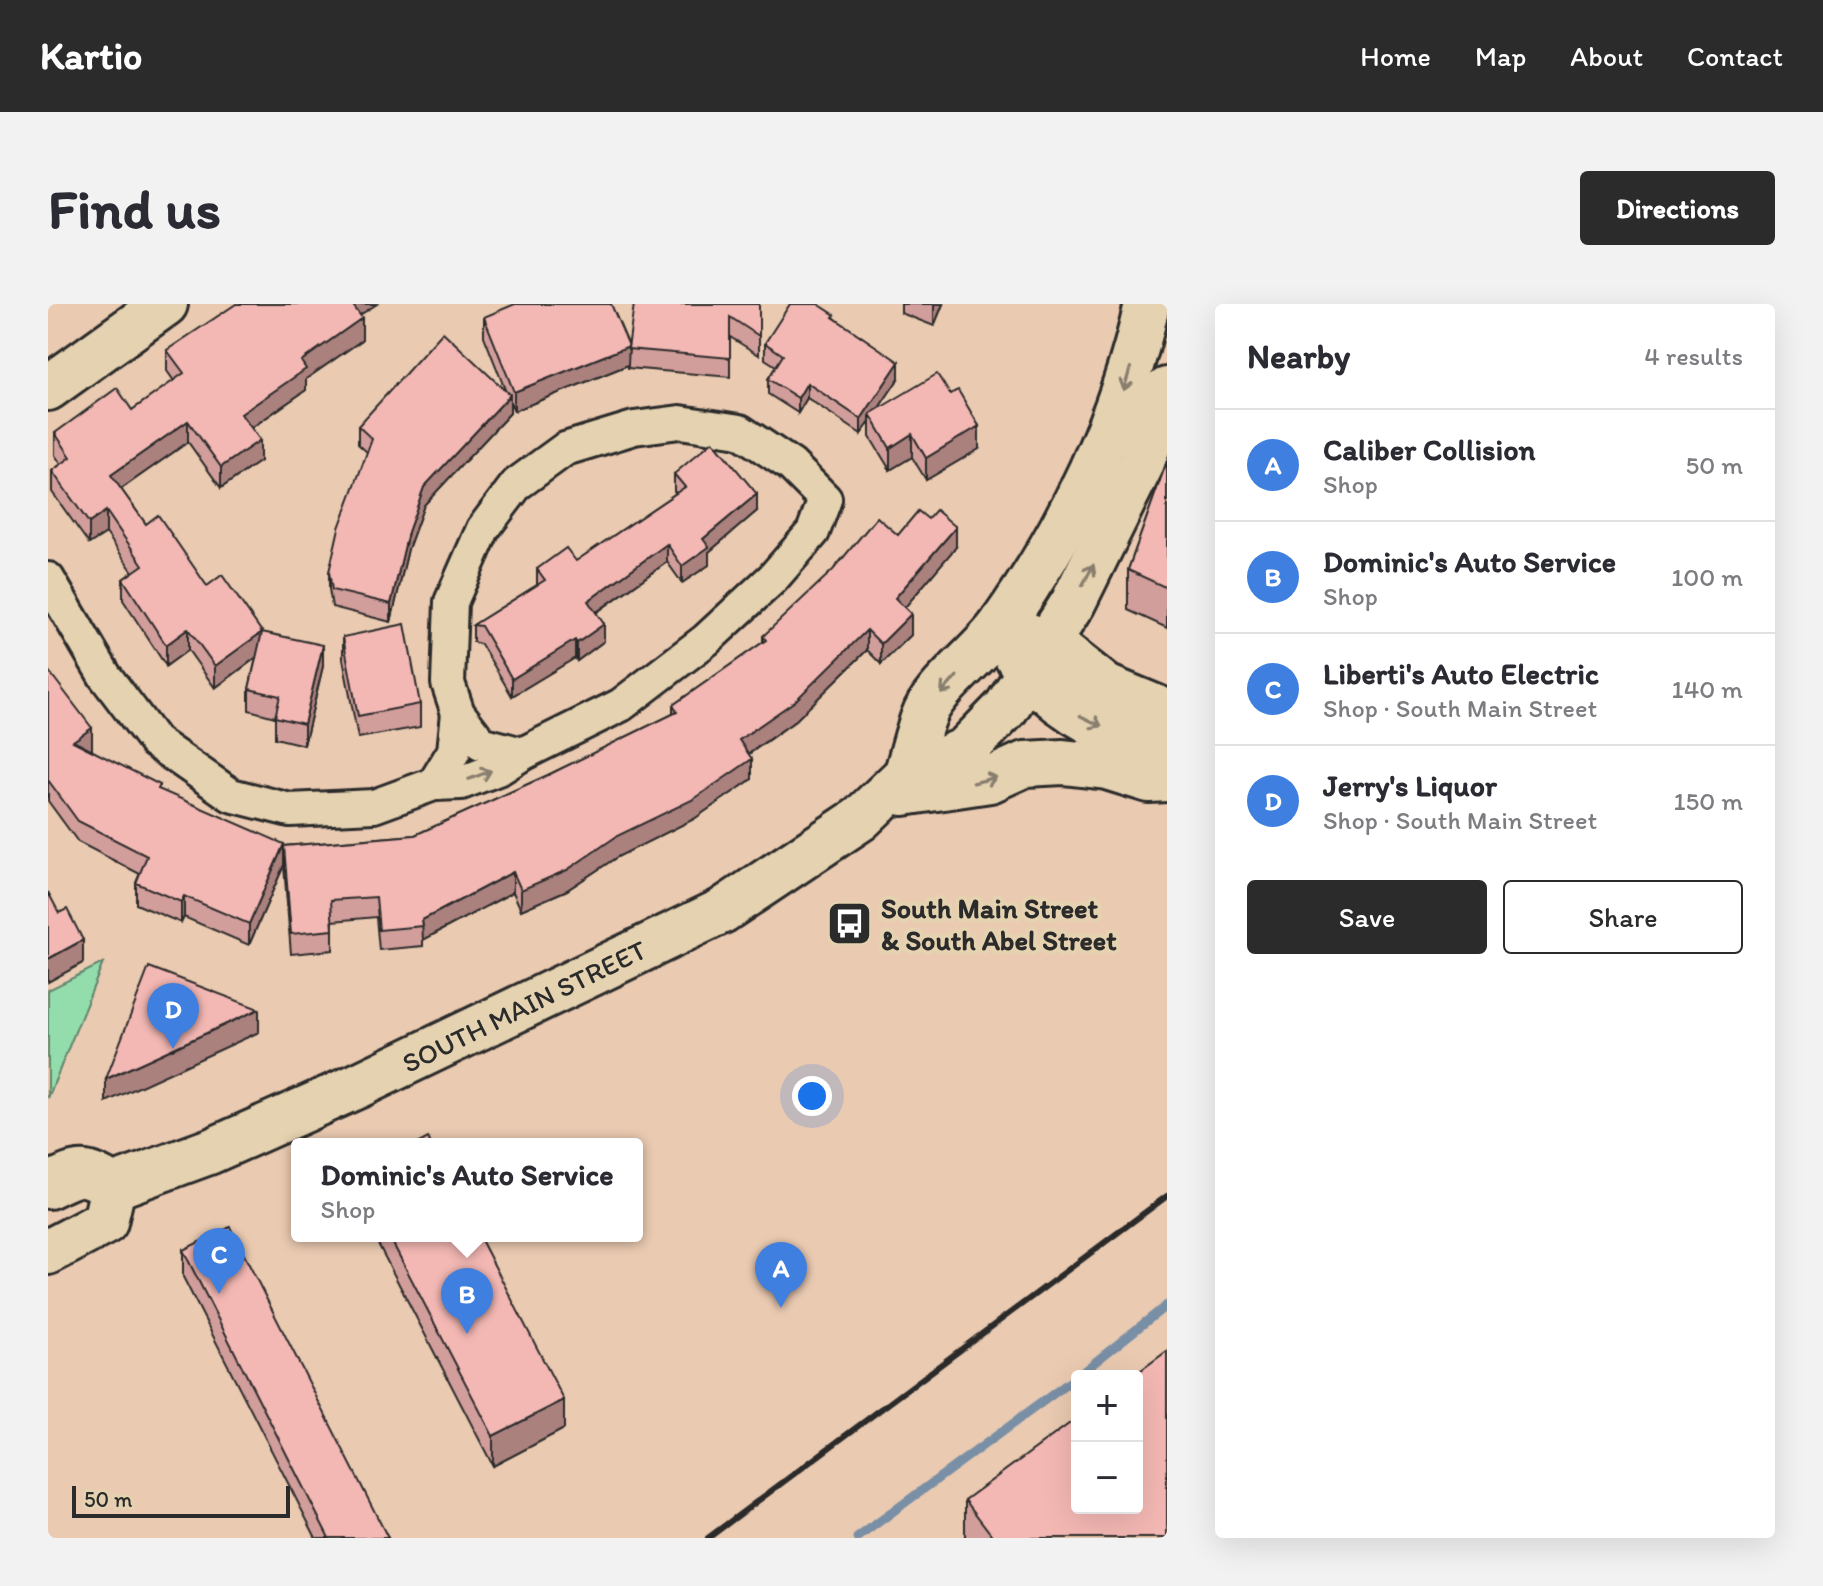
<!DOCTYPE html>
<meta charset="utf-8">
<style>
:root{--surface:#fff;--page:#f2f2f3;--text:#2b2b33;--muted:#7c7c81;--line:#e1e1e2;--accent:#2b2b2b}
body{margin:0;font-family:Itim,sans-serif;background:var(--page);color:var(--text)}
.controls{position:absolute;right:24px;bottom:24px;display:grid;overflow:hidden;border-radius:8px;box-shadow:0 8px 32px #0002}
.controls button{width:72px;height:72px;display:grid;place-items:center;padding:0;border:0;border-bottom:2px solid var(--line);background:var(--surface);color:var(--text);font:40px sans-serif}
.scale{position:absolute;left:24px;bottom:20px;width:218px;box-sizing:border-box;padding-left:8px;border:4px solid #2b2b2b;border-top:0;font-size:22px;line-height:28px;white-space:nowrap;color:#2b2b2b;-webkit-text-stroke:6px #e5d2b0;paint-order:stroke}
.you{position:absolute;left:764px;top:792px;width:28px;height:28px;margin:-20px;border:6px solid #fff;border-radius:50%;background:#1a73e8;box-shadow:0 0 0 12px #1a73e833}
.badge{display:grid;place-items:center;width:52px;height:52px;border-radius:50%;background:var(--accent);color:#fff;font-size:26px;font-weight:700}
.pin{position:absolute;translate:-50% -66px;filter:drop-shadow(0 2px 4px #0008)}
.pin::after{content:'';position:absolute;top:42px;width:28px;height:24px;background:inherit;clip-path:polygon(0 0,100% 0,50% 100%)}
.popup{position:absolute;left:243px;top:834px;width:352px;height:104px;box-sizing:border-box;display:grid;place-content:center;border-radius:8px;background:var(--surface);filter:drop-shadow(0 2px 6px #0005);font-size:26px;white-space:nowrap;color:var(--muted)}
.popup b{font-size:30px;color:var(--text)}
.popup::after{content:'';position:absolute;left:50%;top:100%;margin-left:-16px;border:16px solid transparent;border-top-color:var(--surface)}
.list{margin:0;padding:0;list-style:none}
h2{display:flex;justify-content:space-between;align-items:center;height:104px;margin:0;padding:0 32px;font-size:34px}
h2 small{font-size:26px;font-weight:400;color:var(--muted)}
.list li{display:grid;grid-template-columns:52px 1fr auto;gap:24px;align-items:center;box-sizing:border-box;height:112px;padding:0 32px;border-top:2px solid var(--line)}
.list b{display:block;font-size:30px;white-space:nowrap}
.list p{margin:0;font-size:26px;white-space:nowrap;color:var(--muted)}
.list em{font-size:26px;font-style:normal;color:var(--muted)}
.actions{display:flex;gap:16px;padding:24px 32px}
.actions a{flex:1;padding:18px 0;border:2px solid var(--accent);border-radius:8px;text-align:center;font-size:28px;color:var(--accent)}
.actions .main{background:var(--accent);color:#fff}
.map{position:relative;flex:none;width:1119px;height:1234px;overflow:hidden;border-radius:8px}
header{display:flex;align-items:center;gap:48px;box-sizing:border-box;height:112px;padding:0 40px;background:var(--accent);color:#fff}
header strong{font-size:38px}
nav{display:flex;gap:44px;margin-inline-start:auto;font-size:28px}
.intro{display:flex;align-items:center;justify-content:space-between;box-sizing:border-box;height:192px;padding:0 48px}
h1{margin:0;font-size:56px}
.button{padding:20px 36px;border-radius:8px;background:var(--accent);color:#fff;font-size:28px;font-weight:700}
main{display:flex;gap:48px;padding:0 48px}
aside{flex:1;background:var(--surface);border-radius:8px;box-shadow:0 8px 32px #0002}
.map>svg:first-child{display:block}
.green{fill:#93dcac;stroke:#5f846c;stroke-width:2}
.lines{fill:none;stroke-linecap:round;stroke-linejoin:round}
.stream{stroke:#798fa5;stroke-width:9}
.street-casing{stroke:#2b2b2b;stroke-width:38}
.secondary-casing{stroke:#2b2b2b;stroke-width:50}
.primary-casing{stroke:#2b2b2b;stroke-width:50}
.street{stroke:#e5d2b0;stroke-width:32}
.secondary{stroke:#e5d2b0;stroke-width:44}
.primary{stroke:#e5d2b0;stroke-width:44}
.rail{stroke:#2b2b2b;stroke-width:6}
.wall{fill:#d29e9b;stroke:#2b2b2b;stroke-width:2}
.shaded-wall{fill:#ab817e;stroke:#2b2b2b;stroke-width:2}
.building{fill:#f4b8b4;stroke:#2b2b2b;stroke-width:2}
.oneway{stroke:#887e6e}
.labels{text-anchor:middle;stroke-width:8;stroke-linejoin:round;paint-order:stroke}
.poi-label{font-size:28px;font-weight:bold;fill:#2b2b2b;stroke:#e5d2b0;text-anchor:start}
.street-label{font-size:28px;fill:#2b2b2b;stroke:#e5d2b0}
</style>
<header>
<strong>Kartio</strong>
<nav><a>Home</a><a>Map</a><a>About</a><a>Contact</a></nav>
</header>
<div class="intro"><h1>Find us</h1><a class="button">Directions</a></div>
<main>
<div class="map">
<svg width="1119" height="1234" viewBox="0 0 1119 1234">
<rect width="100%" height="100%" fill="#eacab1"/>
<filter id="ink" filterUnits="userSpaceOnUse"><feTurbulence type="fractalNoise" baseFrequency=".0125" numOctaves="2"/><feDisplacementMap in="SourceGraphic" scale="16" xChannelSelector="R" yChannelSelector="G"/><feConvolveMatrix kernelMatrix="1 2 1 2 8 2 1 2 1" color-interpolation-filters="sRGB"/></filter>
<g filter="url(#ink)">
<!-- green -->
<path class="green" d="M 55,659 L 0,794 L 0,686 Z"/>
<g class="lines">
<!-- stream -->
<path class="stream" d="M 809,1234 L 1027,1074 L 1119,1001"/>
<defs>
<g id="street">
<path d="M 632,118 L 692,127 L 743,161 L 777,195 L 765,228 L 725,274 L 658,336 L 573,401 L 474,450 L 433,439 L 410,409 L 400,379 L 403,298 L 435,225 L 469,180 L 517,145 L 586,124 Z"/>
<path d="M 0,275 L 57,372 L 107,438 L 183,491 L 242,506 L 326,502 L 386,480 L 413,479 L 452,464 L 474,450"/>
<path d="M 386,480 L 406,447 L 410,409"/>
</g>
<g id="secondary">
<path d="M 0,84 L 117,0"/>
<path d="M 953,323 C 962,338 970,358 982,371 C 1016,407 1070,439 1119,443"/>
<path d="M 964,326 L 1002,339 L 1058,383 L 1119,408"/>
</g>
<g id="primary">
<path d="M 858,471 C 865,451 869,427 878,407 C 892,379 935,348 954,320 C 1021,226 1075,113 1099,0"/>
<path d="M 855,489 L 942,476 L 977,460 L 1015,458 L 1059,463 L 1101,476 L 1119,475"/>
<path d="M 0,882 C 32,867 33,864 65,883"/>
<path d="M 65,883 L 163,847 L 309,782 L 674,607 L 812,515 L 858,471 L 917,446 L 958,404 L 1025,299 L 1094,159 L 1119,86"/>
<path d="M 0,948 L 57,918 L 65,883"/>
</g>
</defs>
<!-- street casing -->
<use href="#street" class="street-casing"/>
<!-- secondary casing -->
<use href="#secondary" class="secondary-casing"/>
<!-- primary casing -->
<use href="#primary" class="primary-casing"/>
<!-- street -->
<use href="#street" class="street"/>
<!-- secondary -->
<use href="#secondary" class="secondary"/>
<!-- primary -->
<use href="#primary" class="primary"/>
<!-- rail -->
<path class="rail" d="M 660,1234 L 1119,892"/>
</g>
<!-- wall -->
<g class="wall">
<path d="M 711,0 L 711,51 L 682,33 L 682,73 L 580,64 L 580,61 L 466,107 L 462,97 L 462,109 L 376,201 L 360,245 L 343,318 L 284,303 L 281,285 L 281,268 L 319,148 L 310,140 L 310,122 L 458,88 L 436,32 L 436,13 L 581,42 Z"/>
<path d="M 853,0 L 895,0 L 886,22 L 853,9 Z"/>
<path d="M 312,11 L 314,36 L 258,75 L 258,86 L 203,124 L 212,157 L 173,184 L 140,138 L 73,185 L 98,220 L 159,282 L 214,328 L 275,362 L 256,441 L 227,434 L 227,413 L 201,406 L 201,385 L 208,354 L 167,384 L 140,346 L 118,362 L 75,296 L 75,275 L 85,268 L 58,229 L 41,240 L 4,188 L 4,167 L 13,160 L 7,151 L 7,129 L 84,106 L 126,77 L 119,67 L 119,46 Z"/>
<path d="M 787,14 L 851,74 L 830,105 L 931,145 L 878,176 L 864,153 L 842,166 L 822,133 L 822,118 L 813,130 L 759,94 L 750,109 L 720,90 L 720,75 L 728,62 L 717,55 L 717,39 Z"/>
<path d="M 1119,157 L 1119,324 L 1080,306 L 1080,266 Z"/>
<path d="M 626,170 L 709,207 L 661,248 L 661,261 L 634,279 L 619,258 L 548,309 L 556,337 L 529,357 L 527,354 L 464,392 L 433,340 L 425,338 L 425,321 L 489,281 L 489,265 L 528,257 L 628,189 L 626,187 Z"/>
<path d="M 850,231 L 908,243 L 856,304 L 863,331 L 833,360 L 819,346 L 747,417 L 701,450 L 704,475 L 646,515 L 569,553 L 519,586 L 473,606 L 465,588 L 375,636 L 375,642 L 331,646 L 328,613 L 285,617 L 285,646 L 243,650 L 236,562 L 236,542 L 367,531 L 500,471 L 625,410 L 625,401 L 715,338 L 715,332 Z"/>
<path d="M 295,333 L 372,400 L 372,423 L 310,434 L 295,355 Z"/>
<path d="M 0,366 L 44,445 L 43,446 L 236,561 L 201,641 L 136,613 L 133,619 L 88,600 L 88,579 L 92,570 L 30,538 L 0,497 Z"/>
<path d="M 326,932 L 431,932 L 516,1125 L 445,1162 Z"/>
<path d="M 135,946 L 340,1234 L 268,1234 L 135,973 Z"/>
<path d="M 917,1196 L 1119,1234 L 917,1234 Z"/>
</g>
<!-- shaded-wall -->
<g class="shaded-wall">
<path d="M 301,0 L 329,0 L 301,18 Z"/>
<path d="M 886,0 L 895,0 L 886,22 Z"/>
<path d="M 314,14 L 314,36 L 258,75 L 258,86 L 193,131 L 193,110 L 253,57 Z"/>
<path d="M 581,42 L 580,61 L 466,107 L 466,88 Z"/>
<path d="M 851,58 L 851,74 L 824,114 L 822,110 L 822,118 L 813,130 L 813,115 Z"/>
<path d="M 759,79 L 759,94 L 750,109 L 750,94 Z"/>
<path d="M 462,91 L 462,109 L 376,201 L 360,245 L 343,318 L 343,300 L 360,228 L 376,183 Z"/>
<path d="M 140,117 L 140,138 L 63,192 L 63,171 Z"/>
<path d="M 931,122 L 931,145 L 878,176 L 878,154 Z"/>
<path d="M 864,130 L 864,153 L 842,166 L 842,144 Z"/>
<path d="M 212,136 L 212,157 L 173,184 L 173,163 Z"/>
<path d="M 709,190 L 709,207 L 661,248 L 661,261 L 634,279 L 634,262 L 655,235 Z"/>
<path d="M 58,207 L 58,229 L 41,240 L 41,219 Z"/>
<path d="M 908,223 L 908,243 L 847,315 L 847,294 Z"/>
<path d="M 619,240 L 619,258 L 540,314 L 540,297 Z"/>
<path d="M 863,310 L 863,331 L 833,360 L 833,340 Z"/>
<path d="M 556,320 L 556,337 L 529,357 L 529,339 Z"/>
<path d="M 140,325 L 140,346 L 118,362 L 118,341 Z"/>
<path d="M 819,326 L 819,346 L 747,417 L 691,456 L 691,436 Z"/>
<path d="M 214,328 L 214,349 L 167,384 L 167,362 Z"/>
<path d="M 527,336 L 527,354 L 464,392 L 464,375 Z"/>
<path d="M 275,341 L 275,362 L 256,441 L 256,420 Z"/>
<path d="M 44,424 L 44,445 L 25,458 L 25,437 Z"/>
<path d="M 704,455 L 704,475 L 646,515 L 569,553 L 519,586 L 473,606 L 473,586 Z"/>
<path d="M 236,540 L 236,561 L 201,641 L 201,620 Z"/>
<path d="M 465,568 L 465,588 L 375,636 L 374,616 Z"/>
<path d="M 136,592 L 136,613 L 133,619 L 133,598 Z"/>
<path d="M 35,636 L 35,659 L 0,678 L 0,655 Z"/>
<path d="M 211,705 L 211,728 L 58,798 L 58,775 Z"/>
<path d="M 516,1096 L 516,1125 L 445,1162 L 445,1132 Z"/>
</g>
<!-- building -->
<g class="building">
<path d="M 188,0 L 304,0 L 314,14 L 253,57 L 258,65 L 193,110 L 212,136 L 173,163 L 140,117 L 63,171 L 98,220 L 110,211 L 159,282 L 174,271 L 214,328 L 275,341 L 256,420 L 227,413 L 232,392 L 201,385 L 214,328 L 167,362 L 140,325 L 118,341 L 75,275 L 95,261 L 58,207 L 41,219 L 4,167 L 23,153 L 7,129 L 69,84 L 84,106 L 136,69 L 119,46 Z"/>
<path d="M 467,0 L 563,0 L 581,42 L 466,88 L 436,13 Z"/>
<path d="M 586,0 L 711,0 L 711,32 L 682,13 L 682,54 L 580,45 Z"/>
<path d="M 742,0 L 770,0 L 787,11 L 785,13 L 851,58 L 813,115 L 759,79 L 750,94 L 720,75 L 735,51 L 717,39 Z"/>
<path d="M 395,28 L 462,91 L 376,183 L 360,228 L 343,300 L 284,286 L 281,268 L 291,224 L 324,135 L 310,122 Z"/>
<path d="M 889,70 L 902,90 L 910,86 L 931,122 L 878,154 L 864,130 L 842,144 L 822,110 Z"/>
<path d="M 665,137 L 709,190 L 655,235 L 661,243 L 634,262 L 619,240 L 540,297 L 556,320 L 529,339 L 527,336 L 464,375 L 433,322 L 425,321 L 497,276 L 489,265 L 518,244 L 528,257 L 637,183 L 626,170 Z"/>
<path d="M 1119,157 L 1119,284 L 1080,266 Z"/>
<path d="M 888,206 L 908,223 L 847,294 L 863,310 L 833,340 L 819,326 L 747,397 L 691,436 L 704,455 L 646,495 L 569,532 L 519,566 L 473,586 L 465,568 L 374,616 L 375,622 L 331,626 L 328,593 L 283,596 L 285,626 L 243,630 L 236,542 L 367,531 L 500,471 L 629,408 L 625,401 L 718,336 L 715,332 L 785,266 L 829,213 L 850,231 L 870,207 L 880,215 Z"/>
<path d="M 357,320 L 372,400 L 310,412 L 295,333 Z"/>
<path d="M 0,366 L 44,424 L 25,437 L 112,481 L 110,485 L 236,540 L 201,620 L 136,592 L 133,598 L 88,579 L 99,552 L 30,517 L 0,476 Z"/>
<path d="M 0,588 L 11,609 L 19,605 L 35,636 L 0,655 Z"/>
<path d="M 101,663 L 211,705 L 58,775 Z"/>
<path d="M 380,834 L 383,840 L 369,840 Z"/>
<path d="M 182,923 L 340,1234 L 281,1234 L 135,946 Z"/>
<path d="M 341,932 L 431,932 L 516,1096 L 445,1132 Z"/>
<path d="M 1119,1047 L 1119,1234 L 946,1234 L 917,1196 L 1029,1114 L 1029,1204 L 1089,1204 L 1089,1072 L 1085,1072 Z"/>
</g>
<!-- one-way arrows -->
<defs><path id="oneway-shaft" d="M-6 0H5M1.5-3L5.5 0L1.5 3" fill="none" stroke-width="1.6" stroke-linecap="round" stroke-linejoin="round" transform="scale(2)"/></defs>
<g class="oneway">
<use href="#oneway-shaft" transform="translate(1079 75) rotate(107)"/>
<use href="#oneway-shaft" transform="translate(1040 271) rotate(-62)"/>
<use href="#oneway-shaft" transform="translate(901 381) rotate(132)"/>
<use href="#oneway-shaft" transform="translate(1043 417) rotate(26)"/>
<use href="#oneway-shaft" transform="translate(432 471) rotate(-21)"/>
<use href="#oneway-shaft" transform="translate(937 476) rotate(-14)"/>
</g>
</g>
<!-- icons -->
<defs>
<symbol id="bus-square" viewBox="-11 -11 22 22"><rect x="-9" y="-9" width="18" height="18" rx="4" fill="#2b2b2b" stroke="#e5d2b0"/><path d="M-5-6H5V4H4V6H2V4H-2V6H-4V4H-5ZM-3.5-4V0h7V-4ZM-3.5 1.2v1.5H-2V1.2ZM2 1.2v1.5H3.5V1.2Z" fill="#fff"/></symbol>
</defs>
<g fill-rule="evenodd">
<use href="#bus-square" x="776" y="594" width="51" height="51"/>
</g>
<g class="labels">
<!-- poi labels -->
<g class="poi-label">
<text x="833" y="614">South Main Street<tspan x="833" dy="32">&amp; South Abel Street</tspan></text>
</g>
<!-- street labels -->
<g class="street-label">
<text transform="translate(476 702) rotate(-26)" y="10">SOUTH MAIN STREET</text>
</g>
</g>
</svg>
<div class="controls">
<button>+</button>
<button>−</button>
</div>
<div class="scale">50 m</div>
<div class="you"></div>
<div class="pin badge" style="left:733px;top:1004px;background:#3f7fe0">A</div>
<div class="pin badge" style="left:419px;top:1030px;background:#3f7fe0">B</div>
<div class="popup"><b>Dominic's Auto Service</b>Shop</div>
<div class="pin badge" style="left:171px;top:990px;background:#3f7fe0">C</div>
<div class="pin badge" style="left:125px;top:745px;background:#3f7fe0">D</div>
</div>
<aside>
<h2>Nearby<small>4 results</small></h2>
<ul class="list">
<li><span class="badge" style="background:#3f7fe0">A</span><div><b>Caliber Collision</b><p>Shop</p></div><em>50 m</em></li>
<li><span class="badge" style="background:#3f7fe0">B</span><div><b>Dominic's Auto Service</b><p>Shop</p></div><em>100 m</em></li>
<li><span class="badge" style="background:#3f7fe0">C</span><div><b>Liberti's Auto Electric</b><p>Shop · South Main Street</p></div><em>140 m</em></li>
<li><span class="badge" style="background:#3f7fe0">D</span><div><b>Jerry's Liquor</b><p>Shop · South Main Street</p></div><em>150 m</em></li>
</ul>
<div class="actions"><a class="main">Save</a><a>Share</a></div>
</aside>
</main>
